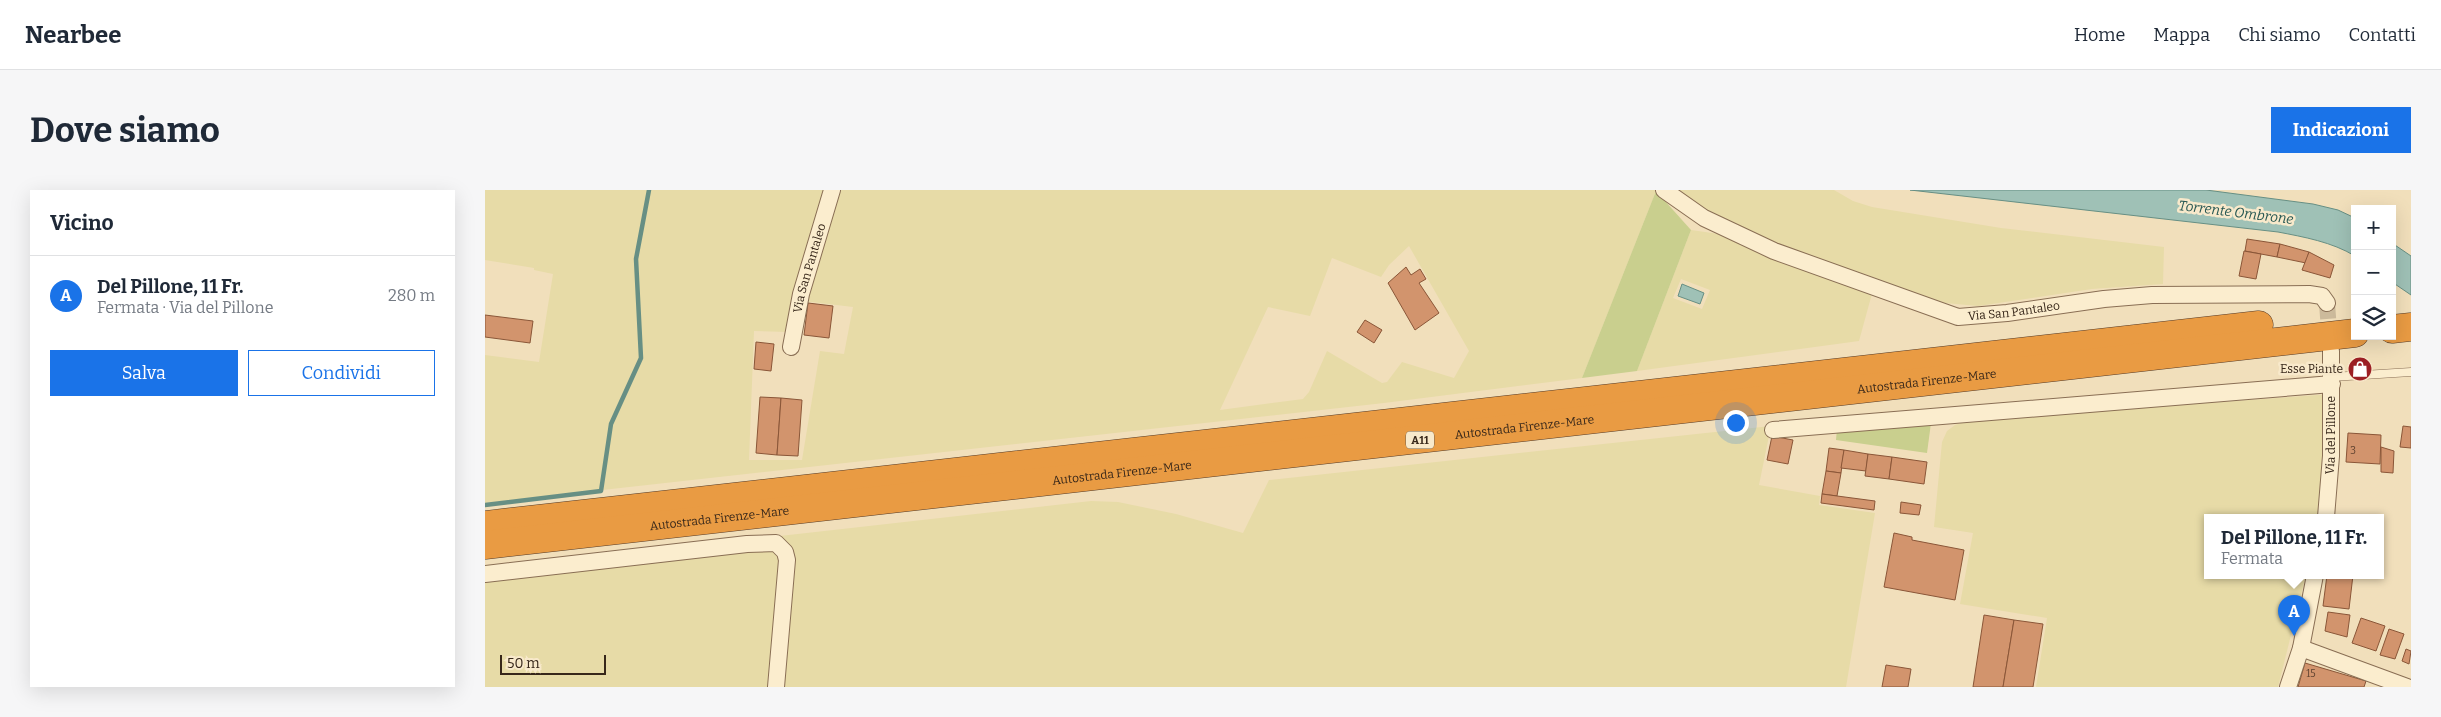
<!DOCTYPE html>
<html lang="it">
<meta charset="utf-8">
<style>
:root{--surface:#fff;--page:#f6f6f7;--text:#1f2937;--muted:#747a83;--line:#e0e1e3;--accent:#1a73e8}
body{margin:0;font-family:Bitter,serif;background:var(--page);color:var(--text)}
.controls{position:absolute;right:15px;top:15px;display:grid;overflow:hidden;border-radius:0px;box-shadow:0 5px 20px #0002}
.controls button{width:45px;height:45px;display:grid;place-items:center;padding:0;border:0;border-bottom:1px solid var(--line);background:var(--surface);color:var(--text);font:25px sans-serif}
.scale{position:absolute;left:15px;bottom:12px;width:106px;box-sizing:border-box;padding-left:5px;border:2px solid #37271a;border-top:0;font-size:14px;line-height:18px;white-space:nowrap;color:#37271a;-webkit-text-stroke:4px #f8e9cb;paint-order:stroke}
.you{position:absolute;left:1250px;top:232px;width:18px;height:18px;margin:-12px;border:4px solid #fff;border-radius:50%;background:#1a73e8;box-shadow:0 0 0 8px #1a73e833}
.badge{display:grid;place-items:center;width:32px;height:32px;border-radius:50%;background:var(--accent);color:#fff;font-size:16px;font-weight:700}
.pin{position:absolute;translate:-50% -41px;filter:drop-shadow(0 1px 2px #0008)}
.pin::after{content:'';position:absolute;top:26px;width:18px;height:15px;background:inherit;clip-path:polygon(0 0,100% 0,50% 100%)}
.popup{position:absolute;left:1719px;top:324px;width:180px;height:65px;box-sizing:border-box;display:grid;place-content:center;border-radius:0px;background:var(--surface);filter:drop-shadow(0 1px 4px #0005);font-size:16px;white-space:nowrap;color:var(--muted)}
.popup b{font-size:19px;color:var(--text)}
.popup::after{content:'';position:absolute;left:50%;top:100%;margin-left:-10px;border:10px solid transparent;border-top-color:var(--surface)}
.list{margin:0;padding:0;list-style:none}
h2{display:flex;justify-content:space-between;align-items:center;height:65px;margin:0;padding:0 20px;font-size:21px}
h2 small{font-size:16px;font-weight:400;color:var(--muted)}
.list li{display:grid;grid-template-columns:32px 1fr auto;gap:15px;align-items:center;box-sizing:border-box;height:80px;padding:0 20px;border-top:1px solid var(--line)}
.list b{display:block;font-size:19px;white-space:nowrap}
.list p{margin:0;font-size:16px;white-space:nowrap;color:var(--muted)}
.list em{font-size:16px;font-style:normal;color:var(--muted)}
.actions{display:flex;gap:10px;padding:15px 20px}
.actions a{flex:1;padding:11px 0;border:1px solid var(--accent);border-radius:0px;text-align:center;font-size:18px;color:var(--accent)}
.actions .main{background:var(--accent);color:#fff}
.icon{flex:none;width:28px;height:28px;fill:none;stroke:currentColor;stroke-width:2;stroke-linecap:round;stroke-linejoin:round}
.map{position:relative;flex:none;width:1926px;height:497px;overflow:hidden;border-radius:0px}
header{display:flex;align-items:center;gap:30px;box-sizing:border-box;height:70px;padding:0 25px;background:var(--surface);border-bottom:1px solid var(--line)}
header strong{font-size:24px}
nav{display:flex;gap:28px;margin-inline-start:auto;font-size:18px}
.intro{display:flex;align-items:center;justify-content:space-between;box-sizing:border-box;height:120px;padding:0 30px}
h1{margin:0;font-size:35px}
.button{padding:12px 22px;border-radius:0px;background:var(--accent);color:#fff;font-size:18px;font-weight:700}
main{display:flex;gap:30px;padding:0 30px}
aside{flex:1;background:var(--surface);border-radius:0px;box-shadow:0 5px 20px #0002}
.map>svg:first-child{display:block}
.farmland{fill:#e7dba7;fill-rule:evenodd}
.green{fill:#c9cf8e}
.water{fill:#9fc1b6;stroke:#678f84}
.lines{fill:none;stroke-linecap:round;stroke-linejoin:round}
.stream{stroke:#678f84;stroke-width:4.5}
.building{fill:#d2946d;stroke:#8a5638}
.street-tunnel{stroke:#ccba9b;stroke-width:16;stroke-dasharray:16 8;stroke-linecap:butt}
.lane-casing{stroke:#896e54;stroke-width:9}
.street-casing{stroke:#896e54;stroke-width:18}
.highway-casing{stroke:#563c29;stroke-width:29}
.lane{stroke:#fbedce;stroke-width:8}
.street{stroke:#fbedce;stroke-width:16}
.highway{stroke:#e99b43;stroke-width:28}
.labels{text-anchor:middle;stroke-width:5;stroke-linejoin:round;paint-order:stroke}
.number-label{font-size:10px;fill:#5e422f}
.shield{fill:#f8e9cb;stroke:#71614f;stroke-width:1}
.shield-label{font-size:11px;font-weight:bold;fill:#37271a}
.street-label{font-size:12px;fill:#37271a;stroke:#f8e9cb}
.poi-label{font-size:12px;fill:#37271a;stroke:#f8e9cb;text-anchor:end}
.water-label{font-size:14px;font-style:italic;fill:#285853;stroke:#f8e9cb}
</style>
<header>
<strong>Nearbee</strong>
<nav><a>Home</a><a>Mappa</a><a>Chi siamo</a><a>Contatti</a></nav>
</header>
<div class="intro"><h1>Dove siamo</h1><a class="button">Indicazioni</a></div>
<main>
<aside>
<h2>Vicino<small></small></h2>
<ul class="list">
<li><span class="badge">A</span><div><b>Del Pillone, 11 Fr.</b><p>Fermata · Via del Pillone</p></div><em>280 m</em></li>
</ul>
<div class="actions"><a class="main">Salva</a><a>Condividi</a></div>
</aside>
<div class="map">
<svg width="1926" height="497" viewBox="0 0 1926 497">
<rect width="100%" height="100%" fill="#f1dfbb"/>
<!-- farmland -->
<g class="farmland">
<path d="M 0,0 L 1170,0 L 1171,1 L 1097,188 L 899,213 L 0,313 L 0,165 L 54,172 L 68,84 L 49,80 L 49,78 L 0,70 ZM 924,56 L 984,161 L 969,188 L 917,172 L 902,192 L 897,193 L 842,161 L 824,202 L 818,209 L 735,220 L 783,117 L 825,126 L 847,68 L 896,87 L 904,75 ZM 310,110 L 368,117 L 359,164 L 335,161 L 317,270 L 264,270 L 269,141 L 303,142 Z"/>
<path d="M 1189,0 L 1349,0 L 1368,11 L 1387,17 L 1516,38 L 1679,57 L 1678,94 L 1607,99 L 1493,116 L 1460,113 L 1392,94 L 1393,89 L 1258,42 Z"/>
<path d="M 1206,40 L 1234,44 L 1388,100 L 1374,151 L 1152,181 ZM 1196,89 L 1225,100 L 1217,119 L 1188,108 Z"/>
<path d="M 1833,205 L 1837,205 L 1839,211 L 1835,327 L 1723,327 L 1723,385 L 1821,385 L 1793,497 L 1551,497 L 1562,428 L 1475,414 L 1488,343 L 1449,337 L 1457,252 L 1462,241 L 1470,235 L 1479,232 L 1626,220 Z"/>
<path d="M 1286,236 L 1274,295 L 1335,306 L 1334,315 L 1390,323 L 1361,497 L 0,497 L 0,379 L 606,311 L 633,312 L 691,324 L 758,343 L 784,290 Z"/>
</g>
<!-- green -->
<g class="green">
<path d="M 1171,1 L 1206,40 L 1152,181 L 1097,188 Z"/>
<path d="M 1446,233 L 1442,263 L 1351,250 L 1352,239 Z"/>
</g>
<!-- water -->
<g class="water">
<path d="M 1425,0 L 1721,0 L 1828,14 L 1853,20 L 1870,28 L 1870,66 C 1847,52 1819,47 1793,42 Z"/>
<path d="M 1907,53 L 1926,66 L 1926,105 L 1907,92 Z"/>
<path d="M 1197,94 L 1219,103 L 1215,114 L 1193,106 Z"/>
</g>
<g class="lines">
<!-- stream -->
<path class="stream" d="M 0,315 L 116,301 L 126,234 L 156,168 L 151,69 L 164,0"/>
</g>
<!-- building -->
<g class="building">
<path d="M 1762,49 L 1795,54 L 1792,67 L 1760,61 Z"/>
<path d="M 1795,54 L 1824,62 L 1821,73 L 1792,67 Z"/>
<path d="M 1759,61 L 1776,64 L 1771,89 L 1754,86 Z"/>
<path d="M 1824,62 L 1849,75 L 1845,88 L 1817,80 Z"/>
<path d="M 921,77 L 926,85 L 935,79 L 941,89 L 934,93 L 954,123 L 930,140 L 903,93 Z"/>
<path d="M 323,113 L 348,116 L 344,148 L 319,145 Z"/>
<path d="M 0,125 L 48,131 L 45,153 L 0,147 Z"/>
<path d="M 880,130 L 897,140 L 889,153 L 872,142 Z"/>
<path d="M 271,152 L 289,154 L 286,181 L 269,179 Z"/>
<path d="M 275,207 L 296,208 L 292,265 L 271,263 Z"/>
<path d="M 296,208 L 317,210 L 313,266 L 292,265 Z"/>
<path d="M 1918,236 L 1926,237 L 1926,258 L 1915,257 Z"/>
<path d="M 1863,243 L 1896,245 L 1895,274 L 1861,272 Z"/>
<path d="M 1287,246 L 1308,250 L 1303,274 L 1282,270 Z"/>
<path d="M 1896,257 L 1909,261 L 1908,283 L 1896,282 Z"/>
<path d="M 1344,258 L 1359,260 L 1356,283 L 1341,281 Z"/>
<path d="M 1359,260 L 1383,264 L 1381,281 L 1356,278 Z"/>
<path d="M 1383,264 L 1407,267 L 1404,289 L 1380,286 Z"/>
<path d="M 1407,267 L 1442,272 L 1439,294 L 1404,289 Z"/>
<path d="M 1341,281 L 1356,283 L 1352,306 L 1337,304 Z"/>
<path d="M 1337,304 L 1390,311 L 1389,320 L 1336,313 Z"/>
<path d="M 1416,312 L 1436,315 L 1434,325 L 1415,323 Z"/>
<path d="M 1409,343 L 1427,347 L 1427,350 L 1479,360 L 1470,410 L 1399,397 Z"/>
<path d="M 1842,385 L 1868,385 L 1864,419 L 1838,416 Z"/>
<path d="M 1843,422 L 1865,425 L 1862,447 L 1840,441 Z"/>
<path d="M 1499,425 L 1529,430 L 1518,497 L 1488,497 Z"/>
<path d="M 1876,428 L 1900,436 L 1891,461 L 1867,453 Z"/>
<path d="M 1529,430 L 1558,434 L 1548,497 L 1518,497 Z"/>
<path d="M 1904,439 L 1919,444 L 1910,469 L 1895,465 Z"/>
<path d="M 1921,459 L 1926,461 L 1924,474 L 1917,471 Z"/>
<path d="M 1820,473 L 1881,491 L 1879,497 L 1813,497 Z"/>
<path d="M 1401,475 L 1426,479 L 1423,497 L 1397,497 Z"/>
</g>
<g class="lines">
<!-- street-tunnel -->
<path class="street-tunnel" d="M 1842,113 L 1845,154"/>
<defs>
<path id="lane" d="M 1847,187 L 1926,182"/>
<g id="street">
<path id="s1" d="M 1179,0 L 1219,28 L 1289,61 L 1473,127 L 1522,123 L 1619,109 L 1667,105 L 1824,104 L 1837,106 L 1842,113"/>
<path id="s2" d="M 306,157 L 316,104 L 347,0"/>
<path d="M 1288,240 L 1847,194"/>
<path id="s3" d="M 1841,327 L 1846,266 L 1846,161"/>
<path d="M 0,384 L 262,354 L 291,353 L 300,362 L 302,370 L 291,497"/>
<path d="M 1816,458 L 1922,497"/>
<path d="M 1803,497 L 1816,458 L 1830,385"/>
</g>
<g id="highway">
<path d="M 1907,139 L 1926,137"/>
<path d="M 0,335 L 1774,135"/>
<path id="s4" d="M 0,355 L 1870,143"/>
</g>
</defs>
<!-- lane casing -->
<use href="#lane" class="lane-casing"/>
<!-- street casing -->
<use href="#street" class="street-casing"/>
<!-- highway casing -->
<use href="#highway" class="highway-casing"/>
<!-- lane -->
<use href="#lane" class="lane"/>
<!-- street -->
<use href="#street" class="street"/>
<!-- highway -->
<use href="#highway" class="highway"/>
</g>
<!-- icons -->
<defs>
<symbol id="shop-disc" viewBox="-11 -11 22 22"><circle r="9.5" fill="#9c1f24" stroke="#f8e9cb"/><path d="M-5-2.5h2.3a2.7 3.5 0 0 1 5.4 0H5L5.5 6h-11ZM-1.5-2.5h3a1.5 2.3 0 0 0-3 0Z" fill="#fff"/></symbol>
</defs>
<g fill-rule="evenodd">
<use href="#shop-disc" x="1861" y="165" width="28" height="28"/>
</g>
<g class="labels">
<!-- number labels -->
<g class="number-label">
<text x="1868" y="264">3</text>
<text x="1826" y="487">15</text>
</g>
<!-- shield labels -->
<rect class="shield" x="921" y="241.5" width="28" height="17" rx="4"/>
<g class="shield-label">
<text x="935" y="254">A11</text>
</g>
<!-- street labels -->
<g class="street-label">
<text dy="4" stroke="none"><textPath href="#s2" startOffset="81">Via San Pantaleo</textPath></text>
<text dy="4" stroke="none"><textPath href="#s1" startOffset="378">Via San Pantaleo</textPath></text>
<text dy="4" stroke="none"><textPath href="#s4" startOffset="1451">Autostrada Firenze-Mare</textPath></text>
<text dy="4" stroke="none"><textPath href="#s4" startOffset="1046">Autostrada Firenze-Mare</textPath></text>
<text dy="4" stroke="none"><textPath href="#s3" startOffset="82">Via del Pillone</textPath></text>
<text dy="4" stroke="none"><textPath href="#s4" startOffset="641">Autostrada Firenze-Mare</textPath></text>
<text dy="4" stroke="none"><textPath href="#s4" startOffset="236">Autostrada Firenze-Mare</textPath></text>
</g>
<!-- poi labels -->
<g class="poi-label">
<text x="1858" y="183">Esse Piante</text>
</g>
<!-- water labels -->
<g class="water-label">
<text transform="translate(1751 22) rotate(7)" y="5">Torrente Ombrone</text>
</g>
</g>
</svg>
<div class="controls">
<button>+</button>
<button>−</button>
<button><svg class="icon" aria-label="layers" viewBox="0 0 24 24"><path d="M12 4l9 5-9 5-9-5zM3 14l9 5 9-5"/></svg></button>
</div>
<div class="scale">50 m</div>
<div class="you"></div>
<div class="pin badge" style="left:1809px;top:446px">A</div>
<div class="popup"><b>Del Pillone, 11 Fr.</b>Fermata</div>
</div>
</main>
